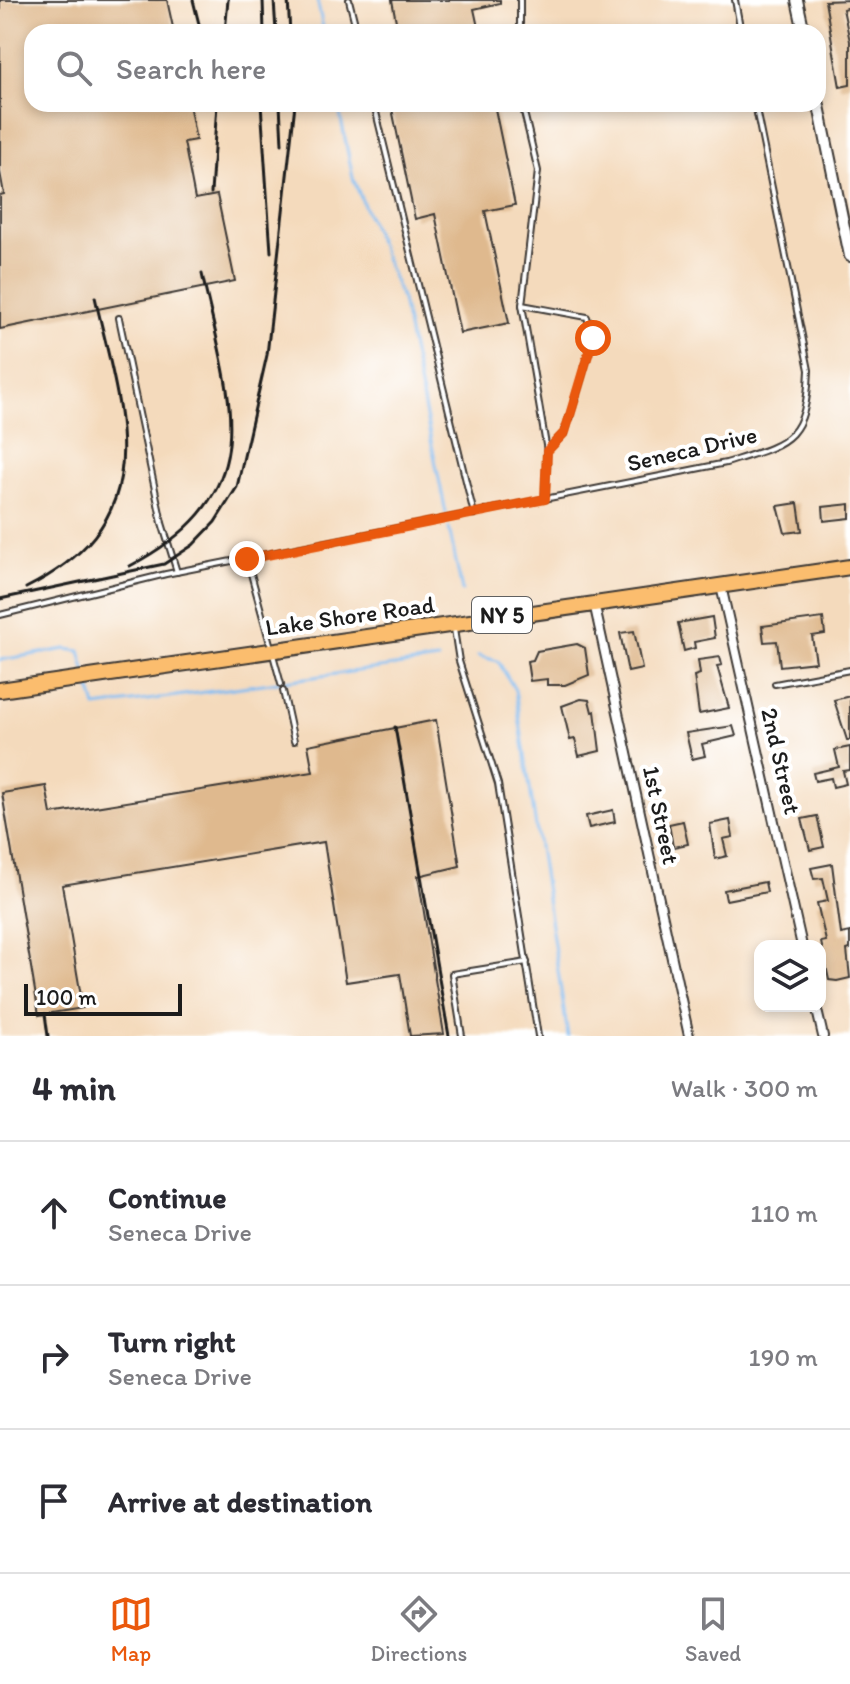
<!DOCTYPE html>
<meta charset="utf-8">
<style>
:root{--surface:#fff;--page:#f2f2f3;--text:#2b2b33;--muted:#7c7c81;--line:#e1e1e2;--accent:#ea580c}
body{margin:0;font-family:Itim,sans-serif;background:var(--page);color:var(--text)}
.controls{position:absolute;right:24px;bottom:24px;display:grid;overflow:hidden;border-radius:16px;box-shadow:0 4px 12px #0003}
.controls button{width:72px;height:72px;display:grid;place-items:center;padding:0;border:0;border-bottom:2px solid var(--line);background:var(--surface);color:var(--text);font:40px sans-serif}
.scale{position:absolute;left:24px;bottom:20px;width:158px;box-sizing:border-box;padding-left:8px;border:4px solid #1c1c1c;border-top:0;font-size:22px;line-height:28px;white-space:nowrap;color:#1c1c1c;-webkit-text-stroke:6px #fff;paint-order:stroke}
.stop{position:absolute;width:24px;height:24px;margin:-18px;border:6px solid #ea580c;border-radius:50%;background:#fff}
.stop.end{background:#ea580c;border-color:#fff;box-shadow:0 2px 8px #0008}
.list{margin:0;padding:0;list-style:none}
h2{display:flex;justify-content:space-between;align-items:center;height:104px;margin:0;padding:0 32px;font-size:34px}
h2 small{font-size:26px;font-weight:400;color:var(--muted)}
.list li{display:grid;grid-template-columns:52px 1fr auto;gap:24px;align-items:center;box-sizing:border-box;height:144px;padding:0 32px;border-top:2px solid var(--line)}
.list b{display:block;font-size:30px;white-space:nowrap}
.list p{margin:0;font-size:26px;white-space:nowrap;color:var(--muted)}
.list em{font-size:26px;font-style:normal;color:var(--muted)}
.icon{flex:none;width:44px;height:44px;fill:none;stroke:currentColor;stroke-width:2;stroke-linecap:round;stroke-linejoin:round}
.map{position:relative;flex:none;width:850px;height:1036px;overflow:hidden}
.search{position:absolute;background:var(--surface);box-shadow:0 4px 12px #0003;left:24px;right:24px;top:24px;height:88px;display:flex;align-items:center;gap:20px;box-sizing:border-box;padding:0 28px;border-radius:24px;color:var(--muted);font-size:30px}
.sheet{height:536px;background:var(--surface)}
nav{display:flex;justify-content:space-around;align-items:center;box-sizing:border-box;height:112px;border-top:2px solid var(--line);background:var(--surface);font-size:22px;color:var(--muted)}
nav a{display:grid;justify-items:center;gap:4px}
nav .on{color:var(--accent)}
.map>svg:first-child{display:block}
.lines{fill:none;stroke-linecap:round;stroke-linejoin:round}
.stream{stroke:#7ebbf1;stroke-width:3}
.building{fill:#dfb98e}
.service-casing{stroke:#3c3834;stroke-width:8}
.minor-casing{stroke:#3c3834;stroke-width:12}
.tertiary-casing{stroke:#3c3834;stroke-width:14}
.trunk-casing{stroke:#3c3834;stroke-width:18}
.service{stroke:#fff;stroke-width:4}
.minor{stroke:#fff;stroke-width:8}
.tertiary{stroke:#fff;stroke-width:10}
.trunk{stroke:#fbbd6e;stroke-width:14}
.rail{stroke:#1c1c1c;stroke-width:3}
.route{stroke:#ea580c;stroke-width:10}
.labels{text-anchor:middle;stroke-width:8;stroke-linejoin:round;paint-order:stroke}
.shield{fill:#fff;stroke:#606060;stroke-width:2}
.shield-label{font-size:22px;font-weight:bold;fill:#1c1c1c}
.street-label{font-size:24px;fill:#1c1c1c;stroke:#fff}
</style>
<div class="map">
<svg width="850" height="1036" viewBox="0 0 850 1036">
<rect width="100%" height="100%" fill="#fff"/>
<filter id="ink" filterUnits="userSpaceOnUse"><feTurbulence type="fractalNoise" baseFrequency=".0125" numOctaves="2"/><feDisplacementMap in="SourceGraphic" scale="16" xChannelSelector="R" yChannelSelector="G"/><feConvolveMatrix kernelMatrix="1 2 1 2 8 2 1 2 1" color-interpolation-filters="sRGB"/></filter>
<filter id="wash" filterUnits="userSpaceOnUse"><feTurbulence type="fractalNoise" baseFrequency=".006" numOctaves="4" result="noise"/><feDisplacementMap in="SourceGraphic" scale="32" xChannelSelector="R" yChannelSelector="G"/><feGaussianBlur stdDeviation="1.8" result="paint"/><feColorMatrix in="noise" values="0 0 0 0 0 0 0 0 0 0 0 0 0 0 0 0 0 1.4 0 .05"/><feComposite in="paint" operator="in"/></filter>
<g filter="url(#wash)">
<rect width="100%" height="100%" fill="#f4dabc"/>
<g class="lines">
<!-- stream -->
<g class="stream">
<path d="M 317,0 L 324,32"/>
<path d="M 338,104 L 353,178 L 402,300 L 446,513"/>
<path d="M 449,528 L 462,591"/>
<path d="M 478,656 L 498,661 L 515,690 L 568,1036"/>
<path d="M 0,660 L 66,649 L 80,651 L 86,673"/>
<path d="M 88,680 L 96,707 L 438,660"/>
</g>
</g>
<g id="blocks">
<!-- building -->
<g class="building">
<path d="M 0,0 L 167,0 L 174,32 L 32,32 L 32,104 L 189,104 L 196,140 L 184,142 L 195,199 L 217,195 L 235,281 L 0,329 L 0,195 L 4,194 L 0,172 Z"/>
<path d="M 392,0 L 500,0 L 500,3 L 474,9 L 479,32 L 398,32 Z"/>
<path d="M 850,0 L 850,7 L 843,9 L 850,41 L 850,85 L 840,87 L 825,1 Z"/>
<path d="M 391,104 L 494,104 L 515,205 L 485,211 L 509,323 L 460,333 L 435,214 L 415,219 Z"/>
<path d="M 798,503 L 802,531 L 785,533 L 778,506 Z"/>
<path d="M 850,504 L 850,518 L 824,521 L 823,507 Z"/>
<path d="M 712,617 L 715,638 L 694,642 L 695,648 L 684,651 L 678,623 Z"/>
<path d="M 823,618 L 825,634 L 812,636 L 816,662 L 780,666 L 777,641 L 764,642 L 762,626 Z"/>
<path d="M 634,631 L 642,669 L 628,672 L 620,633 Z"/>
<path d="M 577,644 L 585,648 L 589,675 L 565,685 L 547,685 L 547,679 L 530,681 L 527,661 L 533,660 L 537,651 Z"/>
<path d="M 720,657 L 722,665 L 717,666 L 729,708 L 699,714 L 694,676 L 700,674 L 698,660 Z"/>
<path d="M 850,696 L 850,740 L 847,740 L 834,700 Z"/>
<path d="M 581,699 L 589,700 L 592,712 L 595,711 L 600,751 L 579,756 L 575,739 L 570,740 L 562,706 Z"/>
<path d="M 436,720 L 460,866 L 418,876 L 444,1034 L 410,1036 L 400,974 L 346,982 L 324,842 L 62,885 L 83,1008 L 39,1015 L 2,793 L 46,786 L 51,814 L 313,772 L 308,745 Z"/>
<path d="M 733,726 L 736,736 L 702,744 L 705,756 L 692,759 L 686,733 Z"/>
<path d="M 850,747 L 850,770 L 843,771 L 846,784 L 833,787 L 831,778 L 815,781 L 813,773 L 839,767 L 835,750 Z"/>
<path d="M 613,810 L 615,822 L 589,828 L 586,816 Z"/>
<path d="M 817,816 L 824,847 L 810,850 L 802,819 Z"/>
<path d="M 730,820 L 733,837 L 723,839 L 727,856 L 715,859 L 710,824 Z"/>
<path d="M 683,821 L 688,844 L 673,847 L 669,824 Z"/>
<path d="M 832,864 L 841,934 L 850,932 L 850,949 L 847,950 L 850,978 L 837,981 L 829,980 L 821,942 L 826,941 L 817,903 L 828,901 L 823,878 L 814,879 L 811,868 Z"/>
<path d="M 765,882 L 767,892 L 726,900 L 724,890 Z"/>
</g>
</g>
</g>
<g filter="url(#ink)">
<use href="#blocks" fill-opacity="0" stroke="#3c3834" stroke-width="2"/>
<g class="lines">
<defs>
<g id="service">
<path d="M 349,0 L 357,32"/>
<path d="M 520,0 L 520,32"/>
<path d="M 735,0 L 741,32"/>
<path d="M 374,104 L 474,514"/>
<path d="M 522,104 L 538,171 L 522,305 L 547,451 L 545,499"/>
<path d="M 522,305 L 587,317 L 593,338 L 580,383 L 565,432 L 547,451"/>
<path d="M 119,318 L 162,523 L 177,572"/>
<path d="M 247,559 L 281,684"/>
<path d="M 0,615 L 166,574 L 726,463 C 789,443 806,442 809,370 L 755,104"/>
<path d="M 454,629 L 459,661 L 498,784 L 538,1036"/>
<path d="M 775,684 L 850,670"/>
<path d="M 283,691 L 294,741"/>
<path d="M 462,1036 L 452,974 L 527,962"/>
</g>
<g id="minor">
<path d="M 721,586 L 802,946"/>
<path d="M 594,603 L 689,1036"/>
<path d="M 816,1006 L 823,1036"/>
</g>
<g id="tertiary">
<path d="M 797,0 L 804,32"/>
<path d="M 818,101 L 850,256"/>
</g>
<path id="trunk" d="M 0,690 L 850,567"/>
</defs>
<!-- service casing -->
<use href="#service" class="service-casing"/>
<!-- minor casing -->
<use href="#minor" class="minor-casing"/>
<!-- tertiary casing -->
<use href="#tertiary" class="tertiary-casing"/>
<!-- trunk casing -->
<use href="#trunk" class="trunk-casing"/>
<!-- service -->
<use href="#service" class="service"/>
<!-- minor -->
<use href="#minor" class="minor"/>
<!-- tertiary -->
<use href="#tertiary" class="tertiary"/>
<!-- trunk -->
<use href="#trunk" class="trunk"/>
<!-- rail -->
<g class="rail">
<path d="M 193,0 L 201,32"/>
<path d="M 263,0 L 264,32"/>
<path d="M 274,0 L 276,32"/>
<path d="M 288,0 L 290,32"/>
<path d="M 225,32 L 228,0"/>
<path d="M 261,104 L 271,252"/>
<path d="M 280,104 L 282,144"/>
<path d="M 211,193 L 217,104"/>
<path d="M 130,566 C 271,491 230,403 202,274"/>
<path d="M 26,588 C 164,519 122,417 95,297"/>
<path d="M 0,599 L 164,564 L 193,545 L 215,522 L 237,487 L 267,355 L 295,104"/>
<path d="M 395,727 L 449,1036"/>
<path d="M 45,1014 L 48,1036"/>
</g>
</g>
</g>
<g class="lines" filter="url(#ink)">
<!-- route -->
<path class="route" d="M 247,559 L 545,499 L 547,451 L 565,432 L 593,338"/>
</g>
<g class="labels">
<!-- shield labels -->
<rect class="shield" x="472" y="597" width="60" height="36" rx="6"/>
<g class="shield-label">
<text x="502" y="623">NY 5</text>
</g>
<!-- street labels -->
<g class="street-label">
<text transform="translate(692 449) rotate(-13)" y="8">Seneca Drive</text>
<text transform="translate(350 616) rotate(-8)" y="8">Lake Shore Road</text>
<text transform="translate(781 761) rotate(77)" y="8">2nd Street</text>
<text transform="translate(661 815) rotate(78)" y="8">1st Street</text>
</g>
</g>
</svg>
<div class="controls">
<button><svg class="icon" aria-label="layers" viewBox="0 0 24 24"><path d="M12 4l9 5-9 5-9-5zM3 14l9 5 9-5"/></svg></button>
</div>
<div class="scale">100 m</div>
<div class="stop" style="left:593px;top:338px"></div>
<div class="stop end" style="left:247px;top:559px"></div>
<div class="search"><svg class="icon" aria-label="search" viewBox="0 0 24 24"><circle cx="10" cy="10" r="6"/><path d="M15 15l6 6"/></svg>Search here</div>
</div>
<section class="sheet">
<h2>4 min<small>Walk · 300 m</small></h2>
<ul class="list">
<li><svg class="icon" aria-label="ahead" viewBox="0 0 24 24"><path d="M12 20V5M6 11l6-6 6 6"/></svg><div><b>Continue</b><p>Seneca Drive</p></div><em>110 m</em></li>
<li><svg class="icon" aria-label="right" viewBox="0 0 24 24"><path d="M7 20v-9h11M14 6l5 5-5 5"/></svg><div><b>Turn right</b><p>Seneca Drive</p></div><em>190 m</em></li>
<li><svg class="icon" aria-label="arrive" viewBox="0 0 24 24"><path d="M6 21V4h12l-3 4 3 4H6"/></svg><div><b>Arrive at destination</b></div></li>
</ul>
</section>
<nav>
<a class="on"><svg class="icon" aria-label="map" viewBox="0 0 24 24"><path d="M3 6l6-2 6 2 6-2v14l-6 2-6-2-6 2zM9 4v14M15 6v14"/></svg>Map</a>
<a><svg class="icon" aria-label="directions" viewBox="0 0 24 24"><path d="M12 3l9 9-9 9-9-9zM9 14v-3h6M13 9l2 2-2 2"/></svg>Directions</a>
<a><svg class="icon" aria-label="saved" viewBox="0 0 24 24"><path d="M7 4h10v16l-5-4-5 4z"/></svg>Saved</a>
</nav>
